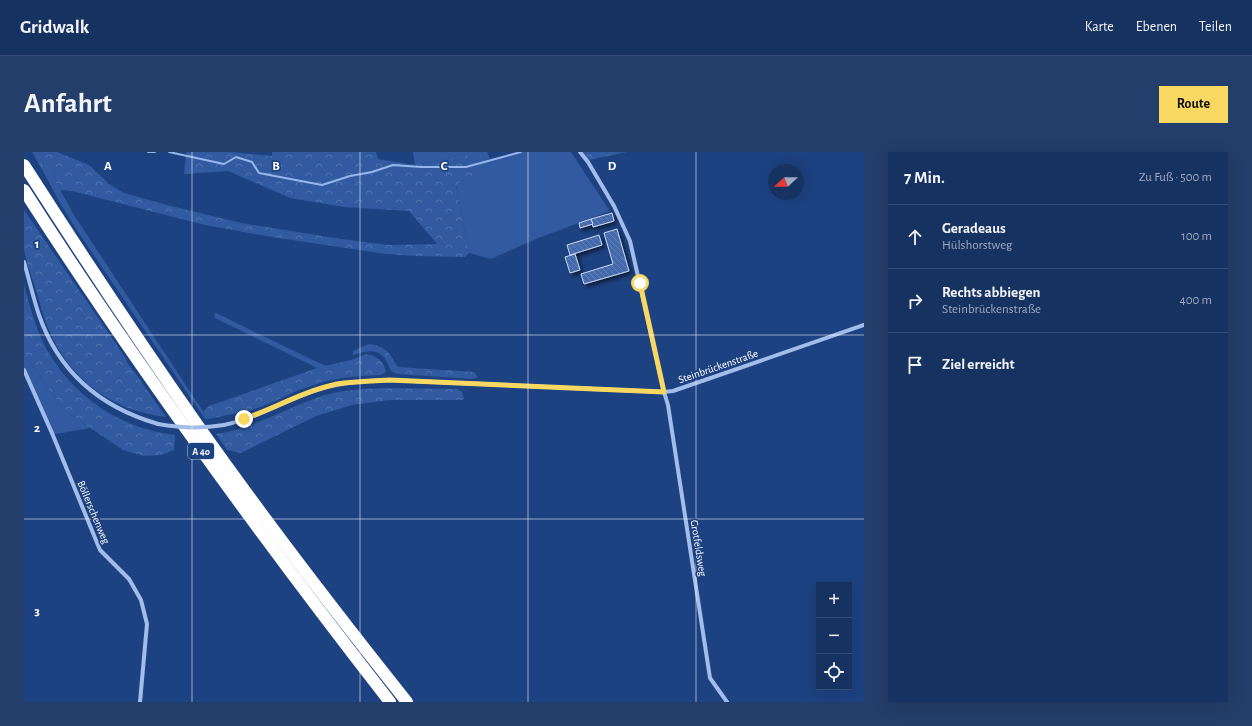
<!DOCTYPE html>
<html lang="de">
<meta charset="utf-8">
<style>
:root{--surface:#163261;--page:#233e6a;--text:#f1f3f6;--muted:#9eaabd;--line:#354d76;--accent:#f9d861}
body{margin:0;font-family:"Alegreya Sans",sans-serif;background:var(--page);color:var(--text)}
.controls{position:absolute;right:12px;bottom:12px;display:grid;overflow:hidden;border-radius:0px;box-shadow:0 4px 16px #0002}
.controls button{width:36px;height:36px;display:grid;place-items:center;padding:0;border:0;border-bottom:1px solid var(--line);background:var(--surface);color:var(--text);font:20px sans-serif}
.compass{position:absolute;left:744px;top:12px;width:36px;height:36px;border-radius:50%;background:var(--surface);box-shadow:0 4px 16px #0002;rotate:248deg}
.stop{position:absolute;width:12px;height:12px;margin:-9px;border:3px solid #f9d861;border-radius:50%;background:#fff}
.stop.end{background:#f9d861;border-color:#fff;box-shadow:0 1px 4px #0008}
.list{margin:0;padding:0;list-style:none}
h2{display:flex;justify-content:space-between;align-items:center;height:52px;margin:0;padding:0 16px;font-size:17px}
h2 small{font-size:13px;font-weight:400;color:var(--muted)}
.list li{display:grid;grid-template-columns:26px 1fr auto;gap:12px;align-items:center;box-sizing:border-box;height:64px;padding:0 16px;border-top:1px solid var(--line)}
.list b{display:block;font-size:15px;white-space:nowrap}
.list p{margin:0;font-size:13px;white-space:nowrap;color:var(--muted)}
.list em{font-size:13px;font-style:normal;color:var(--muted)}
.icon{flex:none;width:22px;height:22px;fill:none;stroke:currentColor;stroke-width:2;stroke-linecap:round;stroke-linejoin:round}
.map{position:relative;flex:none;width:840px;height:550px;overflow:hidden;border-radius:0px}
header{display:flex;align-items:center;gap:24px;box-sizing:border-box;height:56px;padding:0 20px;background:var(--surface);border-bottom:1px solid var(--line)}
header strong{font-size:19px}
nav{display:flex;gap:22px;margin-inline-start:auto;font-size:14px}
.intro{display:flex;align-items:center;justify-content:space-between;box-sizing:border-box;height:96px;padding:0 24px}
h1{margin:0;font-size:28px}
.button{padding:10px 18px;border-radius:0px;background:var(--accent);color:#111;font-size:14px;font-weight:700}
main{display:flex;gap:24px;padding:0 24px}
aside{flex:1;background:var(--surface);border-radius:0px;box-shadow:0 4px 16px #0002}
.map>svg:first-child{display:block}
.grass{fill:#315aa0}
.forest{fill:url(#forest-crowns)}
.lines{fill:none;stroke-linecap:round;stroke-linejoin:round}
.stream{stroke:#96b7eb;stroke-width:2}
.building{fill:url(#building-back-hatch);stroke:#c7d9f7;filter:url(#shadow)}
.minor{stroke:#a2bde9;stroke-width:4}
.motorway{stroke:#fff;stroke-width:12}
.minor-bridge{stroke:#a2bde9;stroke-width:4}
.route{stroke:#f9d861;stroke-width:5}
.grid{fill:none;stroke:#fff;stroke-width:1;stroke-opacity:0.55}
.labels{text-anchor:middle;stroke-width:3.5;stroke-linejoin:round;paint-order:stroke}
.shield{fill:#1d4281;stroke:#bbc6d9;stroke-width:1}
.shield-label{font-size:10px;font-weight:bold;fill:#fff}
.street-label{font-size:11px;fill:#fff;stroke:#1d4281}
.grid-label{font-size:13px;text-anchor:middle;font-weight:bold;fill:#fff;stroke:#1d4281;stroke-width:3.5;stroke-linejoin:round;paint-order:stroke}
</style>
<header>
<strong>Gridwalk</strong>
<nav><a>Karte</a><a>Ebenen</a><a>Teilen</a></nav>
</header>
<div class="intro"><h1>Anfahrt</h1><a class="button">Route</a></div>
<main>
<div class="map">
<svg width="840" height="550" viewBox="0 0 840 550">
<defs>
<pattern id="forest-crowns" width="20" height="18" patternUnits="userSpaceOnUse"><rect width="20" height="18" fill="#315aa0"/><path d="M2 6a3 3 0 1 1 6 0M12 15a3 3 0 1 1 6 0" fill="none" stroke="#5073ae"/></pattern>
<pattern id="building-back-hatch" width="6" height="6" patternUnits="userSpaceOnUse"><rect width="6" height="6" fill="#456bab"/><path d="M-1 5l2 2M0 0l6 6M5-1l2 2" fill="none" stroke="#6181b8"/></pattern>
<filter id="shadow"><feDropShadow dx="2.5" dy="2.5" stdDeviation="2" flood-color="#0009"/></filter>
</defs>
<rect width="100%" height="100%" fill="#1d4281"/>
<!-- grass -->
<g class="grass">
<path d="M 389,0 L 463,0 L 466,7 L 492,0 L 547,0 L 586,59 L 512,87 L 467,107 L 445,101 L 432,33 L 442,2 L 391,13 Z"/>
<path d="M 20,21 L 27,21 L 50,63 L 184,267 L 181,267 L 52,77 L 37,53 Z"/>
<path d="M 192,161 L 293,210 L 303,214 L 293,216 L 191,166 L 190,162 Z"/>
<path d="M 0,202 L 41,259 L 66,276 L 26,283 L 0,221 Z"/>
</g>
<!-- forest -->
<g class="forest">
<path d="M 8,0 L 33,0 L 65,13 L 85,32 L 100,41 L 143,53 L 217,71 L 317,87 L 365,93 L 413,92 L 385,59 L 320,55 L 266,46 L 204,19 L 160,22 L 162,0 L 207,0 L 248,4 L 248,0 L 352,0 L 354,7 L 391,13 L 442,2 L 451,21 L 432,33 L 445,101 L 441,105 L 392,104 L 362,102 L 248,85 L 181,73 L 48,39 L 36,38 L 27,21 L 20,21 Z"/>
<path d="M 559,0 L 603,0 L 565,8 Z"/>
<path d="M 0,58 L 103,208 L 102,209 L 112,222 L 142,265 C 88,259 45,227 24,176 C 19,164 16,151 12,138 C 8,125 2,111 0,97 C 0,85 0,71 0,58 Z"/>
<path d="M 0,132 C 4,147 8,163 14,179 C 37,236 90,276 151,283 L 150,298 L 137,303 L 119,304 L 99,298 L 41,259 L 0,202 Z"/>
<path d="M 345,192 C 354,193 362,196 367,204 C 370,208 370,212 375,215 L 450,220 L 454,225 L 448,227 L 373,222 L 367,219 C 359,197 350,196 329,203 L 329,199 Z"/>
<path d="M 343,202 C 354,205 360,209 362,220 L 357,223 L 338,224 L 318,226 L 299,230 L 275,238 L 247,251 L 224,259 L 184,267 L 179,260 L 185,254 L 293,216 L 327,208 Z"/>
<path d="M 359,236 L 433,237 L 438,240 L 440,247 L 438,248 L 365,248 L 328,253 L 292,264 L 217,301 L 203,298 L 192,282 C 227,277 259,258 292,246 C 314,238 337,237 359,236 Z"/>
</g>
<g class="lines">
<!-- stream -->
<g class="stream">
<path d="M 124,0 L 131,0"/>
<path d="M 145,0 L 200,12 L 212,5 L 228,10 L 235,21 L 298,33 L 326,24 L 348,20 L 369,13 L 397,15 L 442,15 L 497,0"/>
</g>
</g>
<!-- building -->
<g class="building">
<path d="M 588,61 L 590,69 L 569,75 L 567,67 Z"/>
<path d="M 567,67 L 569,72 L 556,76 L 555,71 Z"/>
<path d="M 593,77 L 605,119 L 560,132 L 557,122 L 589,112 L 580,81 Z"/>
<path d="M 575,83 L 578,93 L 546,103 L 543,93 Z"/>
<path d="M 551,102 L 556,118 L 546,121 L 541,105 Z"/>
</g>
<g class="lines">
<!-- minor -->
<g class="minor">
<path d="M 556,0 L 564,10 L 590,54 L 606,89 L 640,240 L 644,253 L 686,526 L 703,550"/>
<path d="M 0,110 C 5,127 9,145 15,163 C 35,221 76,255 134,272"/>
<path d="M 0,218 L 28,281 L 76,398 L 105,427 L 117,448 L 123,472 L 116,550"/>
<path d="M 200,273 C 234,266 263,247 295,237 C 318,230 342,229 365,228 L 640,240 L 649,239 L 840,173"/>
</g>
<!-- motorway -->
<g class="motorway">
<path d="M 0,13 C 57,102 116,191 177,278 C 243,371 312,461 383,550"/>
<path d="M 0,38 C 113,215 237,384 366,550"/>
</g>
<!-- minor-bridge -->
<path class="minor-bridge" d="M 134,272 C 156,276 177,277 200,273"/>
</g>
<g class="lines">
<!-- route -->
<path class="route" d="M 220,267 C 251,256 280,239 313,232 C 330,229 348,229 365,228 L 640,240 L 616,131"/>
</g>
<!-- grid -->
<path class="grid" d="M 168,0 L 168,550M 336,0 L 336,550M 504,0 L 504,550M 672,0 L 672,550M 0,183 L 840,183M 0,367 L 840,367"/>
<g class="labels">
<!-- shield labels -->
<rect class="shield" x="164" y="291" width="26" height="16" rx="3"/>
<g class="shield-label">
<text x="177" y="303">A 40</text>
</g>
<!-- street labels -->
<g class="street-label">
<text transform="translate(694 214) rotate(-19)" y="4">Steinbrückenstraße</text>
<text transform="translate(70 360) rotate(67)" y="4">Böllerschenweg</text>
<text transform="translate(675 396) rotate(81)" y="4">Grotfeldsweg</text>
</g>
</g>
<g class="grid-label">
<text x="84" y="18">A</text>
<text x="252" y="18">B</text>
<text x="420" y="18">C</text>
<text x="588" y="18">D</text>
<text x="13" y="96">1</text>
<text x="13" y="280">2</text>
<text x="13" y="463">3</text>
</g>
</svg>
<div class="controls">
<button>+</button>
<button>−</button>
<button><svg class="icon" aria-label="locate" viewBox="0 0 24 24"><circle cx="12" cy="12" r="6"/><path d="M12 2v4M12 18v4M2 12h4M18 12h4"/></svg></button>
</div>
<svg class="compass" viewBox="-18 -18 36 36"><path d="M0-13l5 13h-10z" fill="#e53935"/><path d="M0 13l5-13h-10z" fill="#9eaabd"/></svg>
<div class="stop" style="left:616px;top:131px"></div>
<div class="stop end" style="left:220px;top:267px"></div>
</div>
<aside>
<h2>7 Min.<small>Zu Fuß · 500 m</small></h2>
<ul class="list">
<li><svg class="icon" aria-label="ahead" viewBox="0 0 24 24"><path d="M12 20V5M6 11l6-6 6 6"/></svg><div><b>Geradeaus</b><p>Hülshorstweg</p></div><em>100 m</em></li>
<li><svg class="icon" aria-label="right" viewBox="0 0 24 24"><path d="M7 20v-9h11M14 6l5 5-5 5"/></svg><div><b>Rechts abbiegen</b><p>Steinbrückenstraße</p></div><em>400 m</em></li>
<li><svg class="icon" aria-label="arrive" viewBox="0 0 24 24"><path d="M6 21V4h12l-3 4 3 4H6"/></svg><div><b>Ziel erreicht</b></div></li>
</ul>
</aside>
</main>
